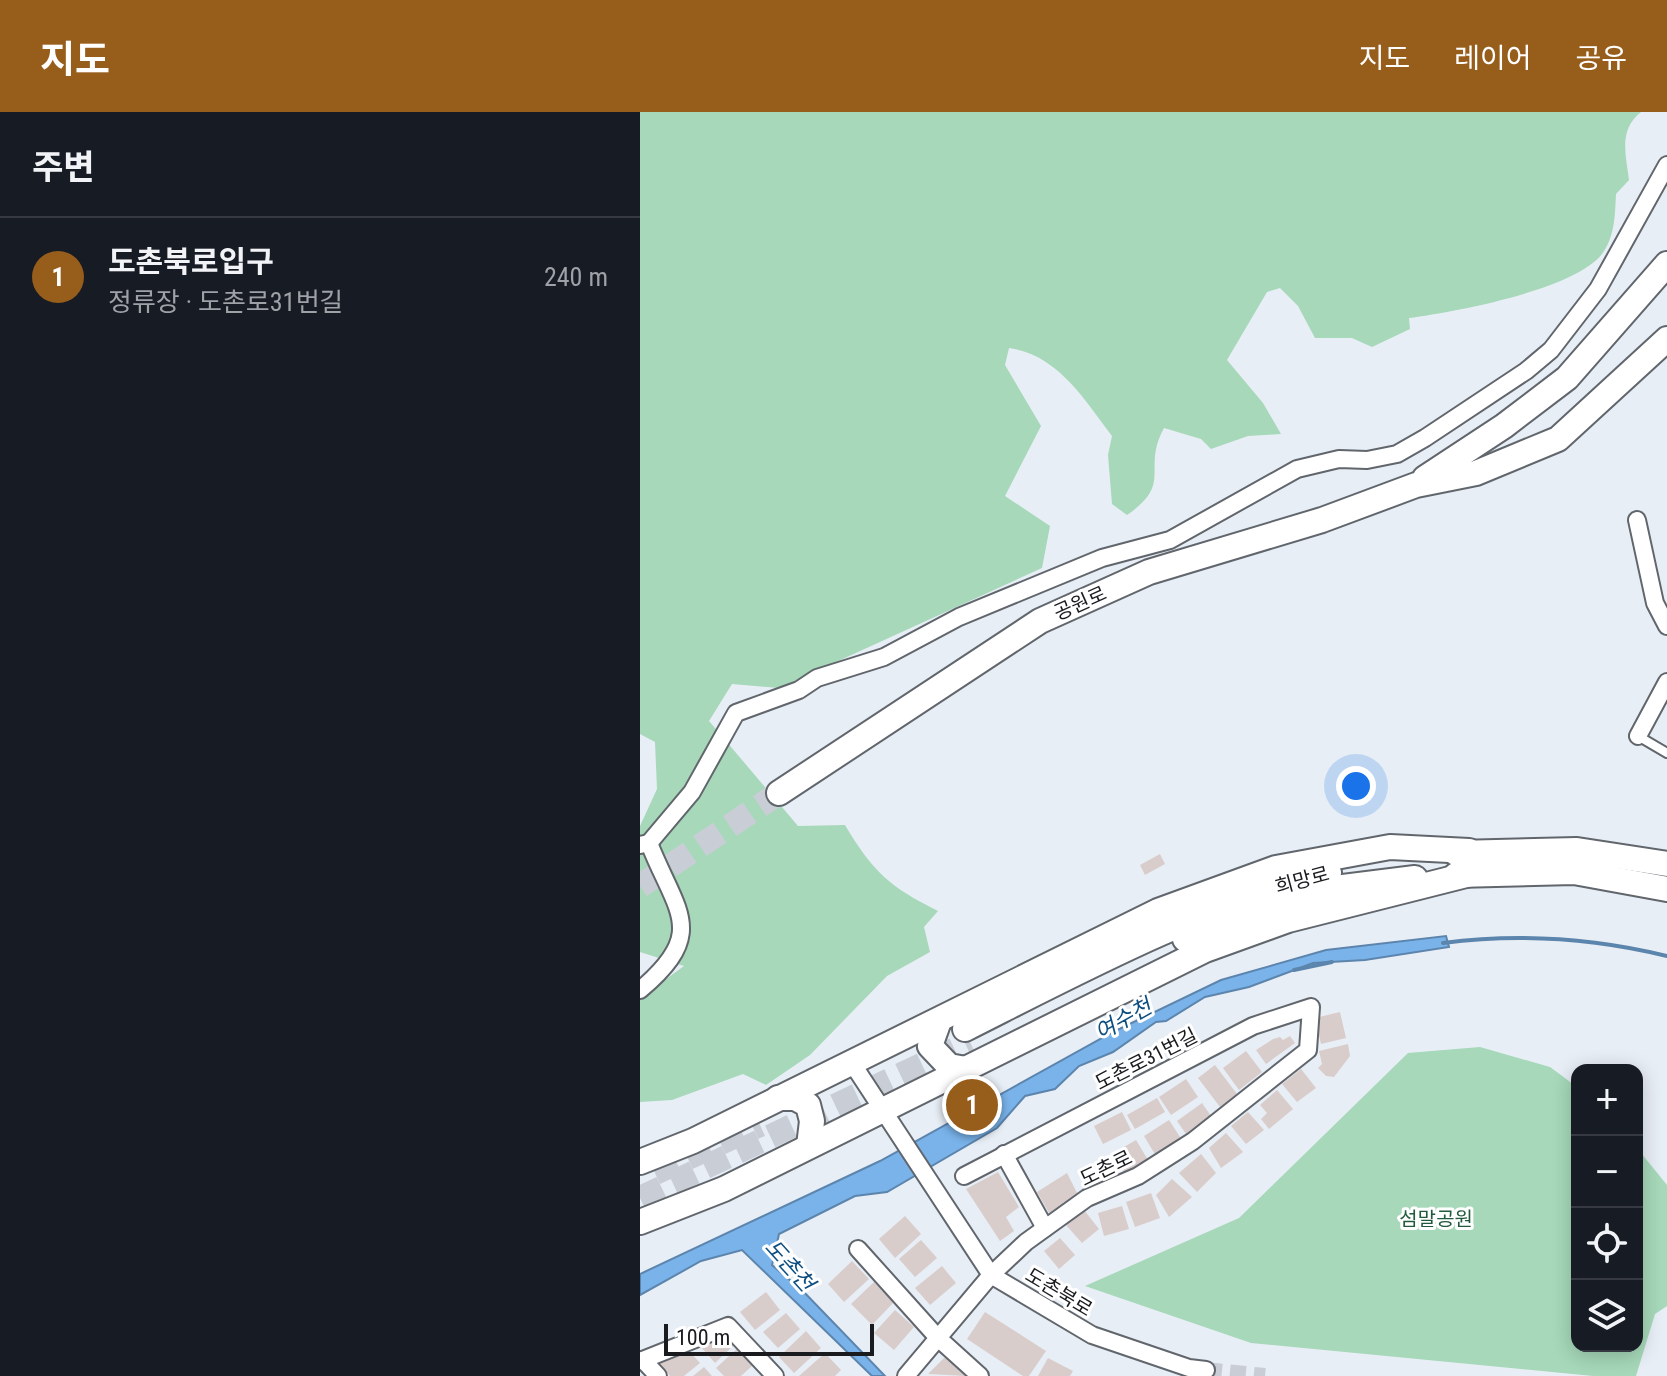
<!DOCTYPE html>
<html lang="ko">
<meta charset="utf-8">
<style>
:root{--surface:#171b24;--page:#20242c;--text:#f1f3f6;--muted:#9ea1a6;--line:#363941;--accent:#975d1b}
body{margin:0;font-family:"Roboto Condensed","Noto Sans KR",sans-serif;background:var(--page);color:var(--text)}
.controls{position:absolute;right:24px;bottom:24px;display:grid;overflow:hidden;border-radius:16px;box-shadow:0 4px 20px #0003}
.controls button{width:72px;height:72px;display:grid;place-items:center;padding:0;border:0;border-bottom:2px solid var(--line);background:var(--surface);color:var(--text);font:40px sans-serif}
.scale{position:absolute;left:24px;bottom:20px;width:210px;box-sizing:border-box;padding-left:8px;border:4px solid #191b1e;border-top:0;font-size:22px;line-height:28px;white-space:nowrap;color:#191b1e;-webkit-text-stroke:6px #fff;paint-order:stroke}
.you{position:absolute;left:716px;top:674px;width:28px;height:28px;margin:-20px;border:6px solid #fff;border-radius:50%;background:#1a73e8;box-shadow:0 0 0 12px #1a73e833}
.badge{display:grid;place-items:center;width:52px;height:52px;border-radius:50%;background:var(--accent);color:#fff;font-size:26px;font-weight:700}
.pin{position:absolute;translate:-50% -50%;border:4px solid #fff;box-shadow:0 2px 8px #0006}
.list{margin:0;padding:0;list-style:none}
h2{display:flex;justify-content:space-between;align-items:center;height:104px;margin:0;padding:0 32px;font-size:34px}
h2 small{font-size:26px;font-weight:400;color:var(--muted)}
.list li{display:grid;grid-template-columns:52px 1fr auto;gap:24px;align-items:center;box-sizing:border-box;height:120px;padding:0 32px;border-top:2px solid var(--line)}
.list b{display:block;font-size:30px;white-space:nowrap}
.list p{margin:0;font-size:26px;white-space:nowrap;color:var(--muted)}
.list em{font-size:26px;font-style:normal;color:var(--muted)}
.icon{flex:none;width:44px;height:44px;fill:none;stroke:currentColor;stroke-width:2;stroke-linecap:round;stroke-linejoin:round}
.map{position:relative;flex:none;width:1027px;height:1264px;overflow:hidden}
header{display:flex;align-items:center;gap:48px;box-sizing:border-box;height:112px;padding:0 40px;background:var(--accent);color:#fff}
header strong{font-size:38px}
nav{display:flex;gap:44px;margin-inline-start:auto;font-size:28px}
main{display:flex}
aside{flex:1;background:var(--surface)}
.map>svg:first-child{display:block}
.green{fill:#a6d8b9}
.water{fill:#79b3ea;stroke:#5c85ad;stroke-width:2}
.lines{fill:none;stroke-linecap:round;stroke-linejoin:round}
.stream{stroke:#5c85ad;stroke-width:4}
.building{fill:#d8cdcb}
.minor-tunnel{stroke:#c9ced6;stroke-width:16;stroke-dasharray:16 8;stroke-linecap:butt}
.secondary-tunnel{stroke:#c9ced6;stroke-width:24;stroke-dasharray:24 12;stroke-linecap:butt}
.service-casing{stroke:#61666d;stroke-width:12}
.minor-casing{stroke:#61666d;stroke-width:20}
.secondary-casing{stroke:#61666d;stroke-width:28}
.service{stroke:#fff;stroke-width:8}
.minor{stroke:#fff;stroke-width:16}
.secondary{stroke:#fff;stroke-width:24}
.labels{text-anchor:middle;stroke-width:6;stroke-linejoin:round;paint-order:stroke}
.street-label{font-size:20px;fill:#191b1e;stroke:#fff}
.park-label{font-size:20px;fill:#215a3c;stroke:#fff}
.water-label{font-size:22px;font-style:italic;fill:#0d4e81;stroke:#fff}
</style>
<header>
<strong>지도</strong>
<nav><a>지도</a><a>레이어</a><a>공유</a></nav>
</header>
<main>
<aside>
<h2>주변<small></small></h2>
<ul class="list">
<li><span class="badge">1</span><div><b>도촌북로입구</b><p>정류장 · 도촌로31번길</p></div><em>240 m</em></li>
</ul>
</aside>
<div class="map">
<svg width="1027" height="1264" viewBox="0 0 1027 1264">
<rect width="100%" height="100%" fill="#e8eef6"/>
<!-- green -->
<g class="green">
<path d="M 0,0 L 1001,0 C 978,18 986,43 989,68 L 976,82 C 975,102 975,125 962,142 C 934,178 814,200 769,206 L 770,217 L 732,235 L 712,226 L 675,226 L 658,194 L 640,176 L 627,180 L 587,248 L 623,291 L 641,322 L 608,324 L 571,337 L 561,327 L 524,316 C 501,358 534,371 487,403 L 472,392 L 468,343 L 472,324 C 445,288 417,242 369,236 L 365,253 L 401,314 L 365,384 L 410,414 L 402,456 L 139,576 L 92,572 L 69,609 L 158,714 L 205,713 C 233,760 250,775 298,799 L 284,815 L 290,840 L 247,864 L 170,943 L 126,973 L 103,962 L 32,988 L 0,990 L 0,886 L 44,854 L 0,840 L 0,714 L 17,677 L 15,630 L 0,622 Z"/>
<path d="M 840,935 L 910,955 L 937,975 L 937,1234 L 997,1234 L 997,1036 L 1027,1073 L 1027,1194 L 1015,1202 L 996,1264 L 953,1264 L 611,1231 L 445,1174 L 599,1106 L 768,941 Z"/>
</g>
<!-- water -->
<path class="water" d="M 806,824 L 809,835 L 725,848 L 673,851 L 609,875 L 565,885 L 526,909 L 516,910 L 473,940 L 439,954 L 415,977 L 385,984 L 357,1016 L 247,1080 L 215,1084 L 139,1122 L 132,1153 L 161,1177 L 245,1264 L 232,1264 L 102,1138 L 61,1149 L 0,1183 L 0,1162 L 240,1049 L 473,920 L 581,868 L 686,838 Z"/>
<g class="lines">
<!-- stream -->
<g class="stream">
<path d="M 803,831 C 879,821 953,826 1027,844"/>
<path d="M 654,858 L 692,850"/>
</g>
</g>
<!-- building -->
<g class="building">
<path d="M 520,742 L 525,752 L 505,763 L 500,753 Z"/>
<path d="M 700,900 L 706,926 L 681,932 L 675,906 Z"/>
<path d="M 650,924 L 655,931 L 626,952 L 616,938 L 633,927 L 640,925 L 643,928 Z"/>
<path d="M 708,932 L 710,944 L 694,965 L 686,964 L 678,956 L 682,952 L 679,939 Z"/>
<path d="M 606,939 L 622,960 L 599,978 L 583,956 Z"/>
<path d="M 575,953 L 597,982 L 580,995 L 558,966 Z"/>
<path d="M 661,957 L 676,976 L 657,990 L 642,972 Z"/>
<path d="M 546,967 L 558,985 L 531,1003 L 519,985 Z"/>
<path d="M 637,978 L 653,997 L 629,1017 L 621,1007 L 627,1001 L 620,993 Z"/>
<path d="M 517,986 L 525,1000 L 495,1017 L 487,1003 Z"/>
<path d="M 562,991 L 571,1004 L 546,1022 L 537,1009 Z"/>
<path d="M 482,1000 L 491,1018 L 463,1032 L 454,1014 Z"/>
<path d="M 608,1000 L 624,1018 L 606,1032 L 591,1014 Z"/>
<path d="M 529,1008 L 542,1028 L 516,1044 L 504,1024 Z"/>
<path d="M 586,1021 L 603,1040 L 581,1056 L 569,1036 Z"/>
<path d="M 496,1028 L 508,1048 L 485,1062 L 472,1042 Z"/>
<path d="M 561,1042 L 576,1061 L 557,1080 L 539,1061 Z"/>
<path d="M 358,1060 L 379,1095 L 366,1105 L 374,1119 L 360,1129 L 326,1077 Z"/>
<path d="M 427,1061 L 438,1083 L 409,1101 L 397,1080 Z"/>
<path d="M 532,1067 L 552,1085 L 529,1105 L 516,1083 Z"/>
<path d="M 511,1081 L 520,1106 L 495,1115 L 486,1090 Z"/>
<path d="M 482,1094 L 489,1117 L 464,1124 L 458,1101 Z"/>
<path d="M 444,1098 L 459,1117 L 442,1131 L 426,1113 Z"/>
<path d="M 265,1104 L 281,1122 L 255,1146 L 239,1127 Z"/>
<path d="M 420,1126 L 435,1143 L 419,1157 L 404,1139 Z"/>
<path d="M 281,1128 L 297,1146 L 275,1165 L 259,1147 Z"/>
<path d="M 212,1149 L 229,1167 L 204,1190 L 188,1172 Z"/>
<path d="M 302,1154 L 316,1171 L 290,1193 L 275,1176 Z"/>
<path d="M 234,1170 L 254,1190 L 232,1213 L 211,1192 Z"/>
<path d="M 126,1180 L 140,1198 L 115,1218 L 100,1200 Z"/>
<path d="M 255,1198 L 274,1215 L 254,1238 L 234,1221 Z"/>
<path d="M 345,1200 L 406,1239 L 389,1264 L 383,1264 L 327,1227 Z"/>
<path d="M 146,1201 L 160,1217 L 138,1236 L 123,1220 Z"/>
<path d="M 166,1219 L 181,1236 L 154,1261 L 139,1245 Z"/>
<path d="M 84,1222 L 94,1233 L 75,1251 L 60,1234 Z"/>
<path d="M 98,1236 L 113,1253 L 101,1264 L 84,1264 L 76,1256 Z"/>
<path d="M 49,1239 L 60,1251 L 44,1264 L 30,1264 L 16,1248 Z"/>
<path d="M 185,1241 L 201,1258 L 195,1264 L 159,1264 Z"/>
<path d="M 306,1244 L 326,1264 L 288,1262 Z"/>
<path d="M 408,1246 L 433,1259 L 430,1264 L 398,1264 Z"/>
<path d="M 64,1255 L 72,1264 L 53,1264 Z"/>
</g>
<g class="lines">
<!-- minor-tunnel -->
<path class="minor-tunnel" d="M 566,1258 L 625,1264"/>
<!-- secondary-tunnel -->
<g class="secondary-tunnel">
<path d="M 0,774 L 139,681"/>
<path d="M 15,1061 L 120,1013"/>
<path d="M 0,1086 L 330,930"/>
</g>
<defs>
<path id="service" d="M 998,624 L 1027,641"/>
<g id="minor">
<path d="M 997,408 L 1015,491 L 1027,514"/>
<path d="M 998,624 L 1027,570"/>
<path d="M 9,731 L 52,680 L 96,601 L 159,578 L 177,566 L 244,545 L 319,505 L 462,446 L 530,428 L 657,357 L 699,347 L 727,348 L 757,342 L 785,326 L 886,259 L 911,238 L 958,177 L 1027,53"/>
<path d="M 0,878 C 69,820 36,800 9,731 L 0,733"/>
<path d="M 212,951 L 351,1163 L 452,1223 L 549,1256 L 566,1258"/>
<path d="M 364,1042 L 405,1116"/>
<path d="M 218,1137 L 298,1226 L 340,1264"/>
<path d="M 3,1248 L 18,1264"/>
<path d="M 0,1249 L 88,1214 L 135,1264"/>
<path d="M 266,1264 L 351,1163 L 386,1130 L 447,1086 L 498,1064 L 553,1029 L 668,938 L 671,895 L 613,914 L 324,1064"/>
</g>
<g id="secondary">
<path d="M 785,366 L 864,314 L 927,266 L 1027,152"/>
<path d="M 139,681 L 400,509 L 509,460 L 682,408 L 776,373 L 836,361 L 918,327 L 1027,227"/>
<path d="M 816,741 L 937,738 L 1027,752"/>
<path d="M 816,763 L 934,760 L 1027,777"/>
<path d="M 545,827 L 703,775 L 775,766"/>
<path d="M 299,909 L 290,934 L 309,954 L 326,957"/>
<path d="M 325,917 C 444,857 559,795 689,761"/>
<path d="M 138,986 L 155,986 L 168,993 L 172,1009 L 169,1034"/>
<path d="M 0,1050 L 53,1029 L 518,799 L 636,756 L 750,735 L 829,739"/>
<path d="M 0,1110 L 84,1077 L 565,838 L 648,808 L 830,762"/>
</g>
</defs>
<!-- service casing -->
<use href="#service" class="service-casing"/>
<!-- minor casing -->
<use href="#minor" class="minor-casing"/>
<!-- secondary casing -->
<use href="#secondary" class="secondary-casing"/>
<!-- service -->
<use href="#service" class="service"/>
<!-- minor -->
<use href="#minor" class="minor"/>
<!-- secondary -->
<use href="#secondary" class="secondary"/>
</g>
<g class="labels">
<!-- street labels -->
<g class="street-label">
<text transform="translate(440 491) rotate(-24)" y="7">공원로</text>
<text transform="translate(662 768) rotate(-15)" y="7">희망로</text>
<text transform="translate(506 947) rotate(-27)" y="7">도촌로31번길</text>
<text transform="translate(466 1056) rotate(-26)" y="7">도촌로</text>
<text transform="translate(419 1180) rotate(31)" y="7">도촌북로</text>
</g>
<!-- park labels -->
<g class="park-label">
<text x="796" y="1114">섬말공원</text>
</g>
<!-- water labels -->
<g class="water-label">
<text transform="translate(483 907) rotate(-29)" y="8">여수천</text>
<text transform="translate(150 1153) rotate(48)" y="8">도촌천</text>
</g>
</g>
</svg>
<div class="controls">
<button>+</button>
<button>−</button>
<button><svg class="icon" aria-label="locate" viewBox="0 0 24 24"><circle cx="12" cy="12" r="6"/><path d="M12 2v4M12 18v4M2 12h4M18 12h4"/></svg></button>
<button><svg class="icon" aria-label="layers" viewBox="0 0 24 24"><path d="M12 4l9 5-9 5-9-5zM3 14l9 5 9-5"/></svg></button>
</div>
<div class="scale">100 m</div>
<div class="you"></div>
<div class="pin badge" style="left:332px;top:993px">1</div>
</div>
</main>
